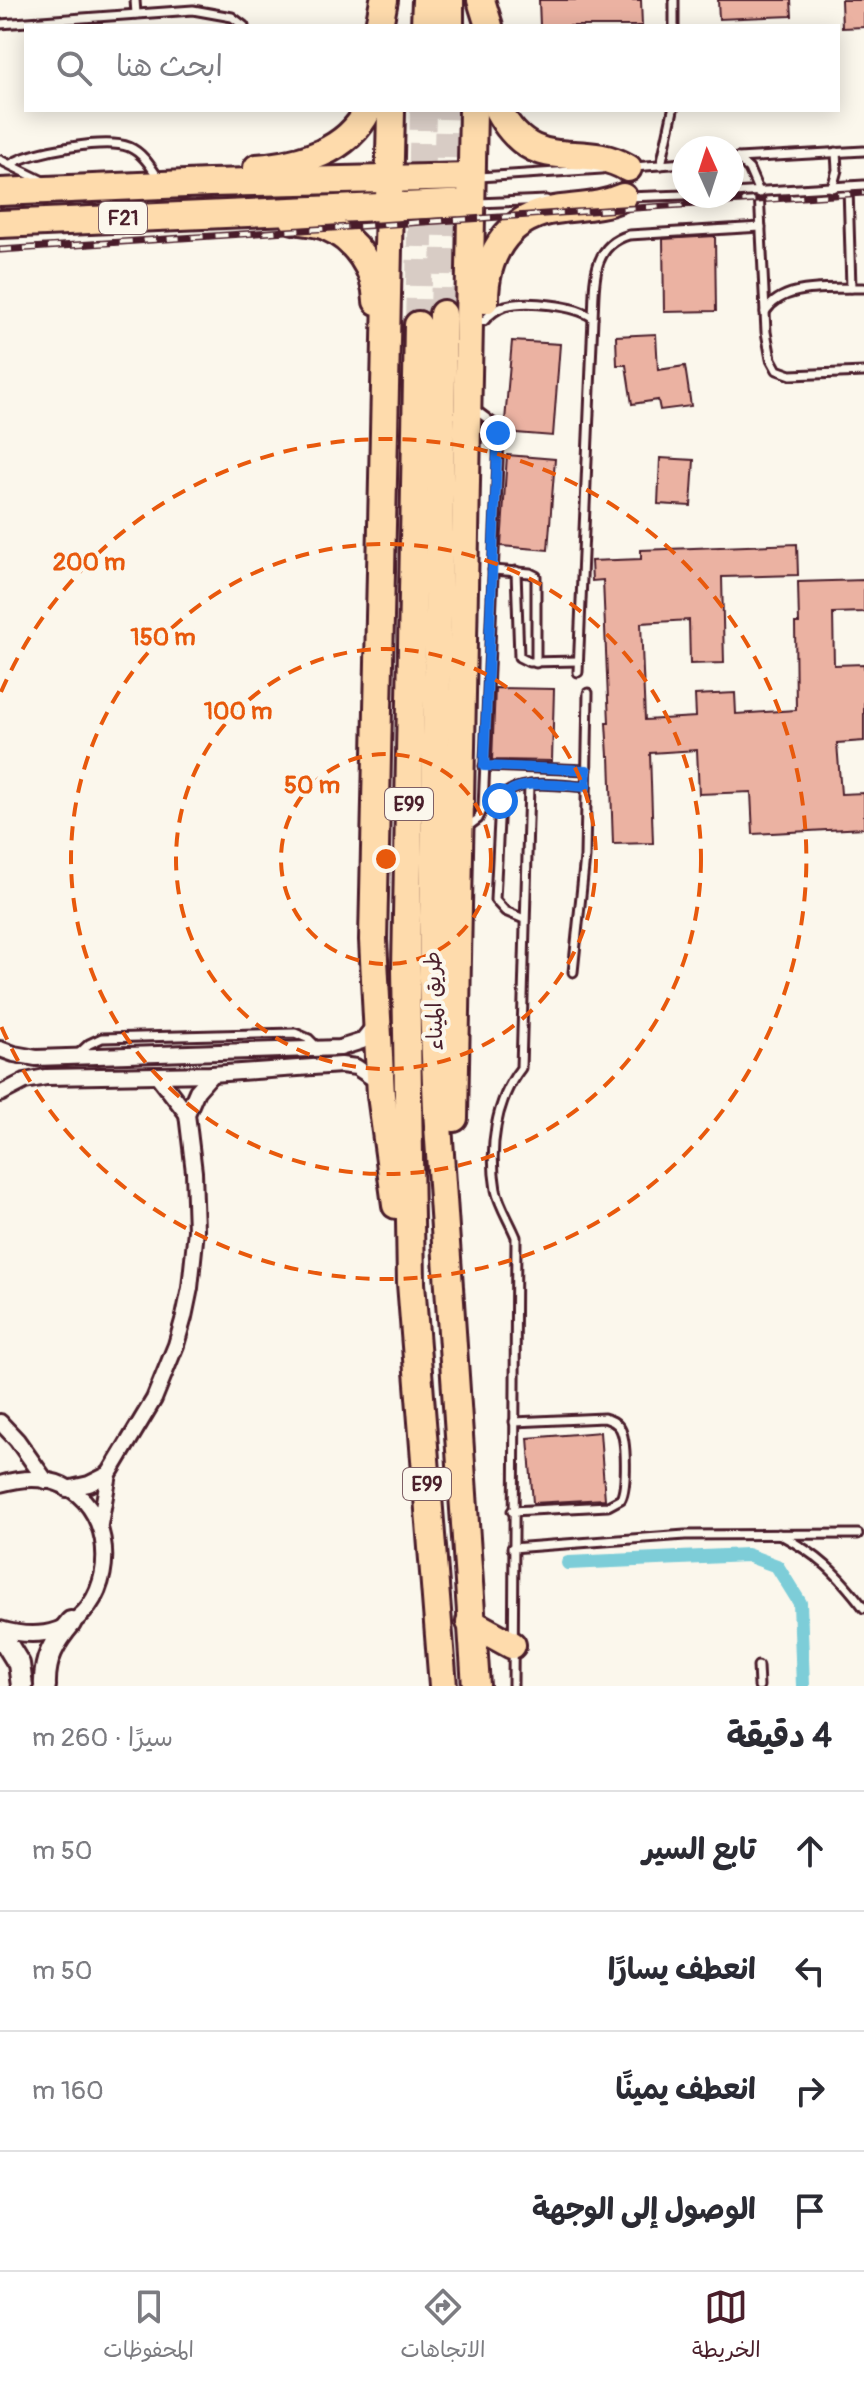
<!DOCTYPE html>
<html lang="ar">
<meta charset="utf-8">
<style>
:root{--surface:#fff;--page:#f7f7f7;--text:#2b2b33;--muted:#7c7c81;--line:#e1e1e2;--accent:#4a1f2b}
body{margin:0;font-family:Pangolin,"Playpen Sans Arabic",sans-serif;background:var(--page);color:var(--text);direction:rtl}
.compass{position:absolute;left:672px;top:136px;width:72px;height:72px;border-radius:50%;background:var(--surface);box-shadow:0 4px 20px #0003;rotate:357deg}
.stop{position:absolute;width:24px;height:24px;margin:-18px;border:6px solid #1a73e8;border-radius:50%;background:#fff}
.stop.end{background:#1a73e8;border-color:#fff;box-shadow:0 2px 8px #0008}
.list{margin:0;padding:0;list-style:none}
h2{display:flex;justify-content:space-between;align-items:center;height:104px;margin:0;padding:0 32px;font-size:34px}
h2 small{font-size:26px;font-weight:400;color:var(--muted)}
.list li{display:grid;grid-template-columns:52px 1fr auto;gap:24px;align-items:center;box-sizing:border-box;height:120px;padding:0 32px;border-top:2px solid var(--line)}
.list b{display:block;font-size:30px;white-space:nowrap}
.list em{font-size:26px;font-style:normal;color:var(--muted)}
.icon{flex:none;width:44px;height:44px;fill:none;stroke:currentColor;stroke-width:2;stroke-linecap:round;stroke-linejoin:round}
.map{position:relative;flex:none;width:864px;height:1686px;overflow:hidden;direction:ltr}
.search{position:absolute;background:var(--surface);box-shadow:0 4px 20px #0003;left:24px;right:24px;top:24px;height:88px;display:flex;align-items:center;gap:20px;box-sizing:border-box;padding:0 28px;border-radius:0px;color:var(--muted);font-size:30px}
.sheet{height:584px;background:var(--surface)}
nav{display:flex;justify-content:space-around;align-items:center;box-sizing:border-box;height:112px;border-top:2px solid var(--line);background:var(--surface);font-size:22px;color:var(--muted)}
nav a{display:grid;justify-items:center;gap:4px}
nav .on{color:var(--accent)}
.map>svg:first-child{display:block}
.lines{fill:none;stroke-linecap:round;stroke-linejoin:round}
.canal{stroke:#7dcdd8;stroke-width:14}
.building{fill:#ebb2a2;stroke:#4a1f2b;stroke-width:2}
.highway-tunnel{stroke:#d8ccc5;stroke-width:26;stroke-dasharray:26 13;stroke-linecap:butt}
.lane-casing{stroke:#4a1f2b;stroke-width:13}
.street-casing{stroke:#4a1f2b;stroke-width:20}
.secondary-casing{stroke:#4a1f2b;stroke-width:26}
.highway-casing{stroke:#4a1f2b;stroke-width:32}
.lane{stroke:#fbf7ec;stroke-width:7}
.street{stroke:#fbf7ec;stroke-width:14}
.secondary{stroke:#fbf7ec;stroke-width:20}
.highway{stroke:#fedbac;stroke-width:26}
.rail-casing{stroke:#4a1f2b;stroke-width:7}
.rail{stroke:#fbf7ec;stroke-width:4;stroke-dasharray:12;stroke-linecap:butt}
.route{stroke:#1a73e8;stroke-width:10}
.ring{fill:none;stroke:#e8590c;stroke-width:4;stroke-dasharray:14 10}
.labels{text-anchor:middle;stroke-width:8;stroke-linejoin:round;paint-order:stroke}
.shield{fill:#fbf7ec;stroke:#7f6065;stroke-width:2}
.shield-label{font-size:20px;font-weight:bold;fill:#4a1f2b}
.street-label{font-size:22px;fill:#4a1f2b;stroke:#fbf7ec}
.centre{fill:#e8590c;stroke:#fbf7ec;stroke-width:4}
.ring-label{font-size:24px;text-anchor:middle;font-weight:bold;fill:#e8590c;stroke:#fbf7ec;stroke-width:8;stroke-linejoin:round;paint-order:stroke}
</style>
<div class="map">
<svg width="864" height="1686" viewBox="0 0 864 1686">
<rect width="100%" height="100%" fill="#fbf7ec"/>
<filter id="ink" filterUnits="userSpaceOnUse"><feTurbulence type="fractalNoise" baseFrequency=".0125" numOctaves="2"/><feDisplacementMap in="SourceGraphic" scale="16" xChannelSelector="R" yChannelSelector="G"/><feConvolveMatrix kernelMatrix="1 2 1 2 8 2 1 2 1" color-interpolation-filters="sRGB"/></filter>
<g filter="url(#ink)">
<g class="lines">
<!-- canal -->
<path class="canal" d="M 568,1563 L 747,1555 L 777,1566 L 800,1603 L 803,1686"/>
</g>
<!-- building -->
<g class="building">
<path d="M 539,0 L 641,0 L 642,26 L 540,26 Z"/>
<path d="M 718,0 L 791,0 L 792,16 L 719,19 Z"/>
<path d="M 841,0 L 864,0 L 864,27 L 842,28 Z"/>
<path d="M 715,236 L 716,311 L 664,312 L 663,239 Z"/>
<path d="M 656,334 L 658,370 L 685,366 L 691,406 L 660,410 L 658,400 L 632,404 L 626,365 L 617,365 L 616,336 Z"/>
<path d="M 512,341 L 560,344 L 553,436 L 504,432 Z"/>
<path d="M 507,455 L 555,459 L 548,550 L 501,546 Z"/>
<path d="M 660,458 L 694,460 L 691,506 L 658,504 Z"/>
<path d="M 797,544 L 798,575 L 722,577 L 724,663 L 690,664 L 689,620 L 641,623 L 645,720 L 696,717 L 695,695 L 735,693 L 736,714 L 796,710 L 795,623 L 799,623 L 798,582 L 864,580 L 864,612 L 833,613 L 834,665 L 864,664 L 864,741 L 837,743 L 841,794 L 864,793 L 864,828 L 753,834 L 751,792 L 699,794 L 697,750 L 650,753 L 653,843 L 613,844 L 610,756 L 608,756 L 606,723 L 609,723 L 603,580 L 592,581 L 591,561 L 641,559 L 641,550 Z"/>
<path d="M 495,688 L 554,689 L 552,761 L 492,760 Z"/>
<path d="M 600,1432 L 605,1499 L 533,1503 L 528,1438 Z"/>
</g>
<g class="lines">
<!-- highway-tunnel -->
<g class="highway-tunnel">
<path d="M 443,314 L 448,110"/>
<path d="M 418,325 L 423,110"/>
</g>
<defs>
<g id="lane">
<path d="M 135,0 L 136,14"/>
<path d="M 674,0 L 674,26"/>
<path d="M 0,24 L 193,10 L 232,17 L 244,26"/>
<path d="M 737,158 L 749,169 L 759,192 L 766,332 L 771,359 L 777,370 L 791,375 L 864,372"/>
<path d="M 738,158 L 864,151"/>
<path d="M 0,160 L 43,181"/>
<path d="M 11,164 C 32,151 106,138 129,147 C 143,153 151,167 159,179"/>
<path d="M 661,165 L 673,110"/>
<path d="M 634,167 L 684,163"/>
<path d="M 479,177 L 602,169"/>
<path d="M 848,187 L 851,288 L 864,288"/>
<path d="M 832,188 L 837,170 L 836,152"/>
<path d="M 732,193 L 864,185"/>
<path d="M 626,197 L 684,195"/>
<path d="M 478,203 L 546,200"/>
<path d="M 765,312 C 782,285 822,289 851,288"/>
<path d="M 484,321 C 490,314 497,309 505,306 C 526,300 576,305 593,318"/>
<path d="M 493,570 L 530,573 L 536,576 L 536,663"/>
<path d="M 516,571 L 519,657 L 529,662 L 578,661"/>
<path d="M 578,672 L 593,318 C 595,285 590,246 629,235 L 761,227"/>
<path d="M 484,766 L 587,770"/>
<path d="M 466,828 L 478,819 L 483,808 L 499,438 L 493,423 L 473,408"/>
<path d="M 524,919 L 505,911 L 495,900 L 500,801 C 512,776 562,786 586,787"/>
<path d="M 573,972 L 585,857 L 588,693"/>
<path d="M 77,1055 L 89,1044 L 102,1038 L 295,1033 L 309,1039 L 317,1047"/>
<path d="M 512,1511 L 608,1506 L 621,1499 C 627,1487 627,1440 620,1428 C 616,1422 611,1420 604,1418 L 514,1422"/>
<path d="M 779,1534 C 820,1556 836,1572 864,1608"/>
<path d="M 512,1548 L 685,1535 L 858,1534"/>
<path d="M 758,1666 L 759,1686"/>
<path d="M 513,1686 L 516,1237 C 510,1222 499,1205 496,1190 C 489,1149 495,1101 521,1068 L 529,785"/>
</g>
<g id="street">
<path d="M 0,1049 L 14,1054 L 36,1058 L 340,1048 L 362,1041 L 375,1025"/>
<path d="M 157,1075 L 187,1114"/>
<path d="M 0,1094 L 25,1081 L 46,1077 L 212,1074 L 341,1065 L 356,1067 L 380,1083"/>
<path d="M 0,1422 L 17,1440 L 46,1481"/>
<path d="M 0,1484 C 140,1443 138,1670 0,1629"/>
<path d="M 67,1489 L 89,1484 L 109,1474"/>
<path d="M 100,1524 L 109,1474 L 154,1399 L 176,1345 L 184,1317 L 190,1288 L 196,1230 L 194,1172 L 187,1114 L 197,1091 L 212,1074"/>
</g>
<g id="secondary">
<path d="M 0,1633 L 19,1664 L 22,1686"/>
<path d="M 45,1686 C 44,1659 54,1642 71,1622"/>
</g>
<g id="highway">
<path d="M 481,0 L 489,26"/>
<path d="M 379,26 L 384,0"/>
<path d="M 425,26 L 426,0"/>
<path d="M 450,26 L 450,0"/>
<path d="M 391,110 L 373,940 L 381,1095 L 396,1205"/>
<path d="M 498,110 C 535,179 579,139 628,168"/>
<path d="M 257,168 C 301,164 347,152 368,110"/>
<path d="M 0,192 L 209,183 L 471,177"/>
<path d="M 294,220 C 304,222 315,222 325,226 C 356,239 376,269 377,301"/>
<path d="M 0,224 L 471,203"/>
<path d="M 485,300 C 485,258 505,220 549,211 C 575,206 598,208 623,197"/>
<path d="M 443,314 L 432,977 L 437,1110 L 476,1686"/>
<path d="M 418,325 L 406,969 L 411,1283 L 443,1686"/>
<path d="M 454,1118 L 473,110"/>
<path d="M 470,1622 L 512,1645"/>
</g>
</defs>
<!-- lane casing -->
<use href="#lane" class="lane-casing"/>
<!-- street casing -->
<use href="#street" class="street-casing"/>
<!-- secondary casing -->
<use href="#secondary" class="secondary-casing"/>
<!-- highway casing -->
<use href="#highway" class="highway-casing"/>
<!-- lane -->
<use href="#lane" class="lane"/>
<!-- street -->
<use href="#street" class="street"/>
<!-- secondary -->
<use href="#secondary" class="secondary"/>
<!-- highway -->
<use href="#highway" class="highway"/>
<defs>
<path id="rail" d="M 0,250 L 864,193"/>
</defs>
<!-- rail casing -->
<use href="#rail" class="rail-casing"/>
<!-- rail -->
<use href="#rail" class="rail"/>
</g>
</g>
<g class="lines" filter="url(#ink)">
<!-- route -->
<path class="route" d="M 498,433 L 484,766 L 587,770 L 586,787 C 561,786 513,776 500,801"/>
</g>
<!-- distance rings -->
<g class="ring">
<circle cx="386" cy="859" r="105"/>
<circle cx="386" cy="859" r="210"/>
<circle cx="386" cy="859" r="315"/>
<path d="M1 692A420 420 0 1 1 1 1026"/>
</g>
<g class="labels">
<!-- shield labels -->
<g class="shield">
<rect x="99" y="202" width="48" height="32" rx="6"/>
<rect x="385" y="788" width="48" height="32" rx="6"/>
<rect x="403" y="1468" width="48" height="32" rx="6"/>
</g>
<g class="shield-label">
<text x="123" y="225">F21</text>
<text x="409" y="811">E99</text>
<text x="427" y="1491">E99</text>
</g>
<!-- street labels -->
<g class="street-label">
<text transform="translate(433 1001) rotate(-92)" y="8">طريق الميناء</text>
</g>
</g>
<circle cx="386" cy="859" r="12" class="centre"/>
<g class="ring-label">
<text x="89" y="570">200 m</text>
<text x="163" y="645">150 m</text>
<text x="238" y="719">100 m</text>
<text x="312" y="793">50 m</text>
</g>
</svg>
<svg class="compass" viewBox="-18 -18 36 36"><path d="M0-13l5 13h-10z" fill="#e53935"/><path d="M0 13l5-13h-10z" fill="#7c7c81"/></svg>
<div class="stop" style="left:500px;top:801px"></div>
<div class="stop end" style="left:498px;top:433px"></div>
<div class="search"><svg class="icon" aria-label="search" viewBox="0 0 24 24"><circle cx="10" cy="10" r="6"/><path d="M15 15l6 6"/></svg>ابحث هنا</div>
</div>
<section class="sheet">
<h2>4 دقيقة<small>سيرًا · 260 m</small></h2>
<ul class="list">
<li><svg class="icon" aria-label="ahead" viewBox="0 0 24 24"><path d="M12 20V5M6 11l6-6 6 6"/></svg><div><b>تابع السير</b></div><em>50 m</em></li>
<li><svg class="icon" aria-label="left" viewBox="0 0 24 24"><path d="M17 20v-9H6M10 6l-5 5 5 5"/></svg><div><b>انعطف يسارًا</b></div><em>50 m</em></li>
<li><svg class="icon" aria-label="right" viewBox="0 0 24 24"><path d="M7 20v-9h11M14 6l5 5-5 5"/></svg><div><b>انعطف يمينًا</b></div><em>160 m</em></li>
<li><svg class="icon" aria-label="arrive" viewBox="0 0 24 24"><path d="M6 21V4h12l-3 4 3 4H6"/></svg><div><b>الوصول إلى الوجهة</b></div></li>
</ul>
</section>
<nav>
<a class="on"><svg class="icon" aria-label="map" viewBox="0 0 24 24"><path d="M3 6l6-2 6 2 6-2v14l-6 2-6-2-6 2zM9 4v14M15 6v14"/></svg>الخريطة</a>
<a><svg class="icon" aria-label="directions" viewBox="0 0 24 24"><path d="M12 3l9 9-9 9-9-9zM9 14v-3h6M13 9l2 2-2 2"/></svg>الاتجاهات</a>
<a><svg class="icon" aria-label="saved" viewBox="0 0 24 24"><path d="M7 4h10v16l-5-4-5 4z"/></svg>المحفوظات</a>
</nav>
